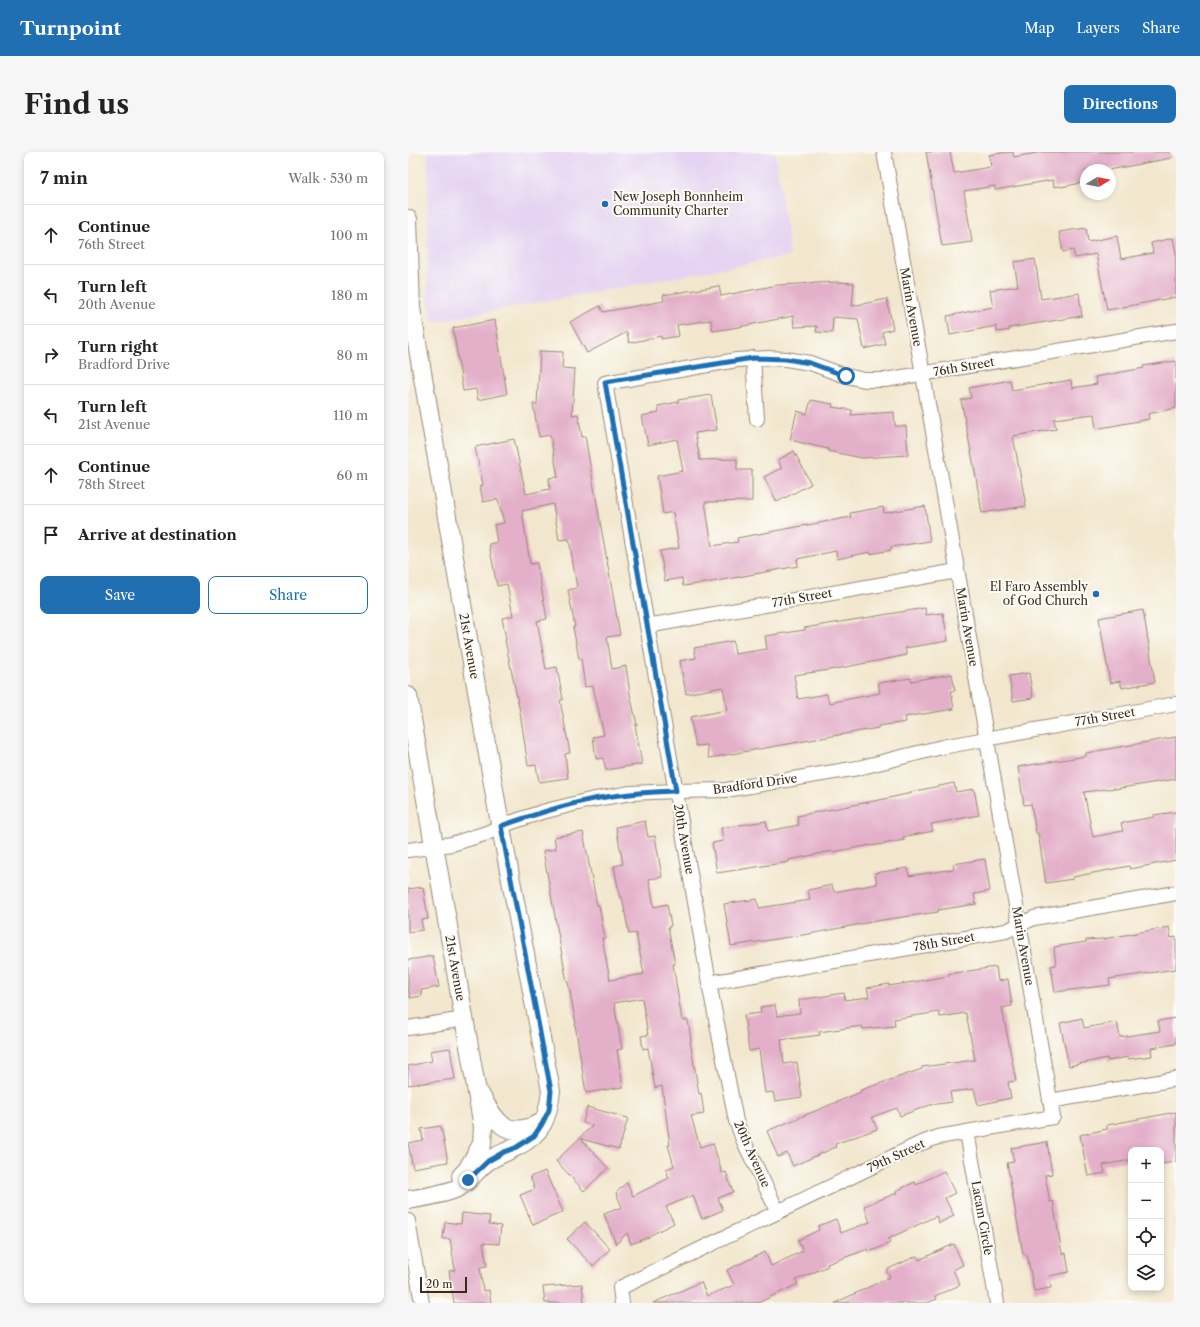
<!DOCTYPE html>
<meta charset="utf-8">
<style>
:root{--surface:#fff;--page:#f6f6f6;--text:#222;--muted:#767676;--line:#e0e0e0;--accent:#1f6fb2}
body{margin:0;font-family:"Libre Caslon Text",serif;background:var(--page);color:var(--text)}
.controls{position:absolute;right:12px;bottom:12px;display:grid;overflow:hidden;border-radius:8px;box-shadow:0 2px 6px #0003}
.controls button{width:36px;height:36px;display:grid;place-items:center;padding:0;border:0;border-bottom:1px solid var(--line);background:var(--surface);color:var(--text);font:20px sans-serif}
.compass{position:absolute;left:672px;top:12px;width:36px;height:36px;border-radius:50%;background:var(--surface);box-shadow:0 2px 6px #0003;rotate:80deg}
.scale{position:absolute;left:12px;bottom:10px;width:47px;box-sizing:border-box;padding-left:4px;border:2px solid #3b2a1e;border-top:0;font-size:11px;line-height:14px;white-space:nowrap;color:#3b2a1e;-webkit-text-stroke:3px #fdfcf7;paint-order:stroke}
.stop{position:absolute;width:12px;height:12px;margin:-9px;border:3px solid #1f6fb2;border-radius:50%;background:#fff}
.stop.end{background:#1f6fb2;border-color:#fff;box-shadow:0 1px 4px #0008}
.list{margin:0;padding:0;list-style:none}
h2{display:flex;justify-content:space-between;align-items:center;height:52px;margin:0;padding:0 16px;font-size:17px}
h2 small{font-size:13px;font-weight:400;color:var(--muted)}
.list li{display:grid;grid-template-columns:26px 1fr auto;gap:12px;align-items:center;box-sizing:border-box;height:60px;padding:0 16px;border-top:1px solid var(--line)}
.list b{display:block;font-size:15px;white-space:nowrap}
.list p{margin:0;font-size:13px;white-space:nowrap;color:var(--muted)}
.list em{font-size:13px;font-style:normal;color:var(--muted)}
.actions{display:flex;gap:8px;padding:12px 16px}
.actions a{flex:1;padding:9px 0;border:1px solid var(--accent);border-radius:8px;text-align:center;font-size:14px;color:var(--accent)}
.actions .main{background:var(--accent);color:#fff}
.icon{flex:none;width:22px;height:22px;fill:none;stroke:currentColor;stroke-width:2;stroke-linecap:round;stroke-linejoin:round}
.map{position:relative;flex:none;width:768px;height:1151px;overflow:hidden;border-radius:8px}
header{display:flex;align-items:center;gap:24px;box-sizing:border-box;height:56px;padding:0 20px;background:var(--accent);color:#fff}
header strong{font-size:19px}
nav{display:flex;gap:22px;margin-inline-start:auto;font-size:14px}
.intro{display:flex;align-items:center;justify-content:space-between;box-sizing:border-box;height:96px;padding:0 24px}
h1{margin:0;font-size:28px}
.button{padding:10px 18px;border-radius:8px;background:var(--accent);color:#fff;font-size:14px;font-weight:700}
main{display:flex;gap:24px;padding:0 24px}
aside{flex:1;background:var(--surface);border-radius:8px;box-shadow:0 2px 6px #0003}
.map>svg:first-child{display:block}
.built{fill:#e4d3f2}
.building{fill:#e3afc9}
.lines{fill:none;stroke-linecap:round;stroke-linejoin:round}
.minor-casing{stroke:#968876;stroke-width:16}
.tertiary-casing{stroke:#968876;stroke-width:20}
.minor{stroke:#fff;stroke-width:14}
.tertiary{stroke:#fff;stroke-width:18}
.route{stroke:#1f6fb2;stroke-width:5}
.poi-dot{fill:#1f6fb2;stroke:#fdfcf7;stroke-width:1.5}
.labels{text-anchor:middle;stroke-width:4;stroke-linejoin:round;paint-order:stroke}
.poi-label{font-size:12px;fill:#3b2a1e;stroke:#fdfcf7;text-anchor:start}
.street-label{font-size:12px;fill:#3b2a1e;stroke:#fdfcf7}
</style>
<header>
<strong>Turnpoint</strong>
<nav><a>Map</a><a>Layers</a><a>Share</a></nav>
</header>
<div class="intro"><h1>Find us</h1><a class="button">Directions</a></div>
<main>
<aside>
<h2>7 min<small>Walk · 530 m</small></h2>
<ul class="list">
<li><svg class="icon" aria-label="ahead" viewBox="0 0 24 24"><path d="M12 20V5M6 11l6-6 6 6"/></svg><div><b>Continue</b><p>76th Street</p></div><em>100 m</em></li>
<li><svg class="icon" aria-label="left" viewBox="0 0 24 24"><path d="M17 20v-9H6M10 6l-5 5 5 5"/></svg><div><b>Turn left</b><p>20th Avenue</p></div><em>180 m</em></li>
<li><svg class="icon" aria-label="right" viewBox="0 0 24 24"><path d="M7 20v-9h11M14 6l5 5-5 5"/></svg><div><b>Turn right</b><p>Bradford Drive</p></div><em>80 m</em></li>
<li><svg class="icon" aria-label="left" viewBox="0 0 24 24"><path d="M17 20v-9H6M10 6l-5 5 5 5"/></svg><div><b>Turn left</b><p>21st Avenue</p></div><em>110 m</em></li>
<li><svg class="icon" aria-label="ahead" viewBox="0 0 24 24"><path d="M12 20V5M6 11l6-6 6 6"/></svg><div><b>Continue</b><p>78th Street</p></div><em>60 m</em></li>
<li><svg class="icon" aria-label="arrive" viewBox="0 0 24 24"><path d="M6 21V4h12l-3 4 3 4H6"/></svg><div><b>Arrive at destination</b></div></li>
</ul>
<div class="actions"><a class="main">Save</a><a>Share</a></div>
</aside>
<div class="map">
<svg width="768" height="1151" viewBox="0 0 768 1151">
<rect width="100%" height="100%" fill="#fdfcf7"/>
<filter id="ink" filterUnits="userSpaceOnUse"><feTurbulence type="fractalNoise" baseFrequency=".025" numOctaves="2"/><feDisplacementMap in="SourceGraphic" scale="8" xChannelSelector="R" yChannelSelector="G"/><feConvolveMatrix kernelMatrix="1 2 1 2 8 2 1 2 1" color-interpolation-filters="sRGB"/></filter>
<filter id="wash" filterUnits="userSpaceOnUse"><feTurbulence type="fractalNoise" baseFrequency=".012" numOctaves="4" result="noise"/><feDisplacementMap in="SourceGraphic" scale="16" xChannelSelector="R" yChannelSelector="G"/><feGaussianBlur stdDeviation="0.9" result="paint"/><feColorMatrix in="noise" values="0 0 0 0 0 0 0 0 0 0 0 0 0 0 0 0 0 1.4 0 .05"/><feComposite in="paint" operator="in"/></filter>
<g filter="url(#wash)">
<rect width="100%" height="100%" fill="#f2e7ce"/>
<!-- built -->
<path class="built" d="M 20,0 L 367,0 L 382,104 L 25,170 L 19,144 Z"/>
<g id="blocks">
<!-- building -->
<g class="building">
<path d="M 518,0 L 542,0 L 546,21 L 583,15 L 581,3 L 599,0 L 605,0 L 606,5 L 634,0 L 762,0 L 763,6 L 701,18 L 678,18 L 678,30 L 653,35 L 652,34 L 646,35 L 645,28 L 587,38 L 587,34 L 556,39 L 564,90 L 534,94 Z"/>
<path d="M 678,76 L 680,90 L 709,84 L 713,107 L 745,101 L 743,91 L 765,86 L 768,101 L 768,145 L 699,158 L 688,102 L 667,106 L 665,98 L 655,100 L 651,80 Z"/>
<path d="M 627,107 L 633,147 L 671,141 L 674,164 L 601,176 L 602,178 L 589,180 L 588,174 L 542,183 L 539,164 L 585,155 L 582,138 L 610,134 L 606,110 Z"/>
<path d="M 429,130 L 446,131 L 444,154 L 479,147 L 485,177 L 474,180 L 477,192 L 456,197 L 450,167 L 425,165 L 424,181 L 408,180 L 409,174 L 386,175 L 385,164 L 331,175 L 305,179 L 303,168 L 269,173 L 271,184 L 253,187 L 253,184 L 221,191 L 219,180 L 179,201 L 162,170 L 192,154 L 195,160 L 256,149 L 255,143 L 311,134 L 313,144 L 370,133 Z"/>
<path d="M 87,168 L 99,242 L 70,248 L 68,237 L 55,239 L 45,176 Z"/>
<path d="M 132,199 L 155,200 L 154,216 L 167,217 L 164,263 L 170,262 L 174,285 L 177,284 L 212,483 L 199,485 L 204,517 L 218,514 L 222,542 L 229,573 L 227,573 L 234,612 L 198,618 L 195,606 L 188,607 L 185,585 L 196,583 L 185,534 L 177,535 L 173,507 L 171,507 L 165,475 L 167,475 L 160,438 L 169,436 L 161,387 L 151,388 L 145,352 L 114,359 L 122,412 L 129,411 L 139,467 L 129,469 L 138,517 L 149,515 L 155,548 L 152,548 L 162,601 L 157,602 L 160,626 L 131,630 L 128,613 L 120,614 L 112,560 L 97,488 L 98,487 L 94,466 L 105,464 L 99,432 L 89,434 L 81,392 L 89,390 L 86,373 L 96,371 L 90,347 L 75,350 L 72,334 L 75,333 L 67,295 L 106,287 L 118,342 L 142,337 L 141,326 L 150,325 L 142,283 L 131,285 L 125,252 L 129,252 Z"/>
<path d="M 768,209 L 768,256 L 740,262 L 741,267 L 688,277 L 686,262 L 646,267 L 648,277 L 605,284 L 618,354 L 574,361 L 567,320 L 553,248 L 563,246 L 561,236 L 602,228 L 604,238 L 663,228 L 664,236 L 689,232 L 687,225 L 736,216 L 735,214 Z"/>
<path d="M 303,243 L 309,278 L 287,281 L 292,308 L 329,307 L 329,318 L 344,318 L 344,349 L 297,350 L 304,394 L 330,390 L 329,386 L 443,365 L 442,361 L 475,355 L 476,361 L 517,354 L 522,389 L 483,395 L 483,398 L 462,402 L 462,400 L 429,407 L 428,399 L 389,407 L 390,414 L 298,431 L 275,434 L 274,426 L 257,429 L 252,399 L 271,396 L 265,360 L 255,362 L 249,324 L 275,319 L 269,287 L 240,293 L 234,264 L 251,260 L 250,254 L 270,250 L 270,248 Z"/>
<path d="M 403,248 L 425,252 L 424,255 L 444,258 L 443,263 L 486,260 L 487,274 L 498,274 L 500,303 L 454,306 L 420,299 L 420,297 L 382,288 L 389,259 L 399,262 Z"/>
<path d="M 386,299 L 403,332 L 369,350 L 356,325 L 371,317 L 374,317 L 370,308 Z"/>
<path d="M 517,456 L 518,463 L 535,461 L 540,489 L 497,496 L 499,503 L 428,517 L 386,523 L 390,547 L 419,542 L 421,551 L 472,541 L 470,531 L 503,526 L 503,529 L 544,522 L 547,539 L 543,539 L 546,557 L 497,565 L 498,570 L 470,574 L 470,576 L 301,606 L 299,593 L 288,594 L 282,565 L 319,558 L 315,535 L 278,542 L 272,509 L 288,506 L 286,496 L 325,489 L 327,502 L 359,497 L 357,484 L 397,478 L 396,476 Z"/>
<path d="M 735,458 L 747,530 L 714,536 L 712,529 L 702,531 L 691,466 Z"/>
<path d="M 621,521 L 625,546 L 605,549 L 601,524 Z"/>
<path d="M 768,585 L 768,627 L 707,637 L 707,636 L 676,640 L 685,685 L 715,679 L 713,671 L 746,665 L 745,663 L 768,660 L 768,708 L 722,717 L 721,714 L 665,725 L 665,727 L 638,731 L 630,681 L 628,681 L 623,652 L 616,653 L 610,615 L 678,604 L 678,601 Z"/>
<path d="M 546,631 L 548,640 L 566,637 L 571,663 L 523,672 L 525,679 L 495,685 L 496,688 L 464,694 L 463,693 L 424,700 L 424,699 L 381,708 L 381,710 L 309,721 L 304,691 L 315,689 L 313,676 L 358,669 L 360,679 L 391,673 L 389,664 L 471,648 L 504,641 L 503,640 Z"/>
<path d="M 237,669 L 240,685 L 247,684 L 254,725 L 241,727 L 246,755 L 259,752 L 263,774 L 260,775 L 267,812 L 265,812 L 274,868 L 280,868 L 283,889 L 282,889 L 291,942 L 293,941 L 296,962 L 283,964 L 292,995 L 305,991 L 314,1021 L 318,1020 L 325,1040 L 310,1046 L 315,1058 L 294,1067 L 285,1043 L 258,1055 L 266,1071 L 241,1084 L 241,1085 L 223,1092 L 219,1081 L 208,1092 L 196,1062 L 214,1055 L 208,1041 L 219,1030 L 225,1044 L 261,1026 L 258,1017 L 266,1014 L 260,993 L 262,993 L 254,934 L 247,936 L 240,896 L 235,897 L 233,884 L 240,883 L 234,846 L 206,851 L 214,897 L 209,898 L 215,935 L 178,941 L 167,872 L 168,872 L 160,830 L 159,830 L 135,699 L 148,697 L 146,685 L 175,680 L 189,753 L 191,753 L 197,786 L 194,786 L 202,828 L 236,822 L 228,781 L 221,782 L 214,745 L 212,746 L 206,714 L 215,712 L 208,675 Z"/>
<path d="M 577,707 L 582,739 L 566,742 L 568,752 L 530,758 L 530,760 L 474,768 L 401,782 L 323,794 L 316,752 L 349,747 L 351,756 L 402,748 L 400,738 L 424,733 L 426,740 L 469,732 L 467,721 L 500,716 L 501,724 L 546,717 L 545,712 Z"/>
<path d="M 15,735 L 20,767 L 13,768 L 15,778 L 0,780 L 0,737 Z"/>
<path d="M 761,775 L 763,786 L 768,785 L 768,817 L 701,827 L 702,833 L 647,840 L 643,814 L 648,813 L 646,795 L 678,790 L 678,788 L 695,787 Z"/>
<path d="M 25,804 L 31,835 L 13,838 L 14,844 L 2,846 L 0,835 L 0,808 Z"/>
<path d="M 588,815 L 590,829 L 600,827 L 604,854 L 594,856 L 608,929 L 600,930 L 603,946 L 570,953 L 566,937 L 542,940 L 544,950 L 522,953 L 492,964 L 489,956 L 464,965 L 469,977 L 427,992 L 428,995 L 385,1014 L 379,1001 L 370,1005 L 359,979 L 453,940 L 453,938 L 514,917 L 514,915 L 567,908 L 558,861 L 532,865 L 531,860 L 486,867 L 487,874 L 455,877 L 454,874 L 411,880 L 412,883 L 373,888 L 376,912 L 389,910 L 394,945 L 367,949 L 365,940 L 357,941 L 351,897 L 341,899 L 336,863 L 353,861 L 352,855 L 367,853 L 369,864 L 392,861 L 391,848 L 436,841 L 437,848 L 461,845 L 459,836 L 481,832 L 481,834 L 541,824 L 540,822 Z"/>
<path d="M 674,866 L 676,876 L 709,870 L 712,885 L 752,879 L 750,869 L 768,866 L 768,892 L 743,896 L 744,904 L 720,907 L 720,905 L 700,909 L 699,906 L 661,914 L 652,871 Z"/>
<path d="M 42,896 L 47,927 L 0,933 L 0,914 L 24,909 L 22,899 Z"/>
<path d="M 179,955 L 220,966 L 211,997 L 173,987 L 200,1016 L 176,1039 L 148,1009 L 185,973 L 175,971 Z"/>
<path d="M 768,960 L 768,1010 L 753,1012 L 753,998 L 723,998 L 723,1008 L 695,1013 L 697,1021 L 680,1024 L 672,983 L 699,977 L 699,973 Z"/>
<path d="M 33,974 L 40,1010 L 5,1016 L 0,991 L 15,988 L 13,977 Z"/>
<path d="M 639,990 L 644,1022 L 637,1023 L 642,1050 L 645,1049 L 654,1102 L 658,1101 L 661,1120 L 641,1124 L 643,1136 L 626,1139 L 619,1102 L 615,1102 L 599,1011 L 606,1010 L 603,996 Z"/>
<path d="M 137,1019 L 155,1060 L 125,1073 L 112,1043 L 127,1037 L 122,1025 Z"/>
<path d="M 536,1019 L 547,1041 L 537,1046 L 546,1064 L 531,1071 L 528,1064 L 480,1087 L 482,1091 L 461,1100 L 460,1097 L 419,1112 L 420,1114 L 388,1128 L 390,1132 L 350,1151 L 245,1151 L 293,1130 L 299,1144 L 326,1133 L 319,1118 L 357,1100 L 363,1114 L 395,1099 L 390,1088 L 411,1078 L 410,1074 L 428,1067 L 433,1081 L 462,1070 L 456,1054 L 489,1041 L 488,1039 L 507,1030 L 508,1033 Z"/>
<path d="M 54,1061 L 82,1064 L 81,1072 L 93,1074 L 91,1092 L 75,1091 L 79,1114 L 72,1115 L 75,1139 L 81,1138 L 83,1151 L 46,1151 L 41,1119 L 47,1118 L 42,1087 L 35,1087 L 37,1070 L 53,1072 Z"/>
<path d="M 177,1070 L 202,1097 L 185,1114 L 159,1087 Z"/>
<path d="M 546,1092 L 555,1113 L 545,1118 L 552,1133 L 527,1144 L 529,1147 L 519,1151 L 427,1151 L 482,1125 L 478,1118 L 509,1104 L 511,1108 Z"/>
<path d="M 174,1132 L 176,1151 L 137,1151 L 135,1135 Z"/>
</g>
</g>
</g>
<g filter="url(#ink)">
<use href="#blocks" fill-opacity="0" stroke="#968876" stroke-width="1"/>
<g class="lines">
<defs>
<g id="minor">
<path d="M 345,206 L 349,267"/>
<path d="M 239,474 L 549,419"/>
<path d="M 0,698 L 44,692 L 79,681 L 93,674 L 134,660 L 182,648 L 223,641 L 268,639 L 318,638 L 450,616 L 534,595 L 768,552"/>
<path d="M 301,831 L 598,779 L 626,766 L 768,741"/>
<path d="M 0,876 L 56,867"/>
<path d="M 642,949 L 768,927"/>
<path d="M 559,980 L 589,1151"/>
<path d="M 370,1060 L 336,990 L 328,969 L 301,831 L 197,231 L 329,208 L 360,206 L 378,207 L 402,211 L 438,224 L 457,228 L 477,228 L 768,179"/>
<path d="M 0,1069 L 14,1151"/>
<path d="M 214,1151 L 212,1136 L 511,992 L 530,985 L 645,965 L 476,0"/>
</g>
<g id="tertiary">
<path d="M 0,67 L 3,156 L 89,655 L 143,939 C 140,966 134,982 108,995 C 99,1000 89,1003 80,1009 C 70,1016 63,1027 53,1034 C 44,1041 12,1046 0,1048"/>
<path d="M 0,544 L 75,975 L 74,992 L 59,1018 L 53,1024"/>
<path d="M 72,942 C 89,973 99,988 135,970"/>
</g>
</defs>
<!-- minor casing -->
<use href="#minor" class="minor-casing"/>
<!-- tertiary casing -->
<use href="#tertiary" class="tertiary-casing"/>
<!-- minor -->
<use href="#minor" class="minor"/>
<!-- tertiary -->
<use href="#tertiary" class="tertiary"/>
</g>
</g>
<g class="lines" filter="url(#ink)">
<!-- route -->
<path class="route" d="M 60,1028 L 80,1009 L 96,1000 L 107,996 L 126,984 L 134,972 L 141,958 L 143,939 L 93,674 C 122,664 151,654 181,648 C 210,642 239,640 268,639 L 197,230 L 345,206 L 378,207 L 402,211 L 438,224"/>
</g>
<!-- markers -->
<g class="poi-dot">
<circle cx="197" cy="52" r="4"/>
<circle cx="688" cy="442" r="4"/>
</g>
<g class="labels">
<!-- poi labels -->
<g class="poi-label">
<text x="205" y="49">New Joseph Bonnheim<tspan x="205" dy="14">Community Charter</tspan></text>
<text x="680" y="439" text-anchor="end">El Faro Assembly<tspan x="680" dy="14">of God Church</tspan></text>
</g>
<!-- street labels -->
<g class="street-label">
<text transform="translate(503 155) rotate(80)" y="4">Marin Avenue</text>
<text transform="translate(556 215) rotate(-10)" y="4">76th Street</text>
<text transform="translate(394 446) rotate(-10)" y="4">77th Street</text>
<text transform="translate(559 475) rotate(80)" y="4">Marin Avenue</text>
<text transform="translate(61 494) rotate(80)" y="4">21st Avenue</text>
<text transform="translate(697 565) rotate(-10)" y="4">77th Street</text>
<text transform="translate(347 632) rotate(-8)" y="4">Bradford Drive</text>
<text transform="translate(276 687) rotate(80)" y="4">20th Avenue</text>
<text transform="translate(536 790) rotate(-10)" y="4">78th Street</text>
<text transform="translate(615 794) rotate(80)" y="4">Marin Avenue</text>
<text transform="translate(47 816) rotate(80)" y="4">21st Avenue</text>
<text transform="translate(344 1002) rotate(66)" y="4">20th Avenue</text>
<text transform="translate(488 1004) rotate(-25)" y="4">79th Street</text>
<text transform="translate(574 1066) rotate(80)" y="4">Lacam Circle</text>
</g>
</g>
</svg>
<div class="controls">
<button>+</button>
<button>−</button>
<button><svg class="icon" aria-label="locate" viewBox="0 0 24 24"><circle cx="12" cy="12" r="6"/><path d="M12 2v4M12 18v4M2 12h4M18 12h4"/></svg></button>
<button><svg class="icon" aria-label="layers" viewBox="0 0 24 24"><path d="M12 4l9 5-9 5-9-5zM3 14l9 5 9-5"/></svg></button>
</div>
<svg class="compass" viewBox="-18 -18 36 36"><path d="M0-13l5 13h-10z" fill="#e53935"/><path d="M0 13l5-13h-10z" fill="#767676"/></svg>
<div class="scale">20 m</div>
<div class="stop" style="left:438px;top:224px"></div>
<div class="stop end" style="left:60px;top:1028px"></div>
</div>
</main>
